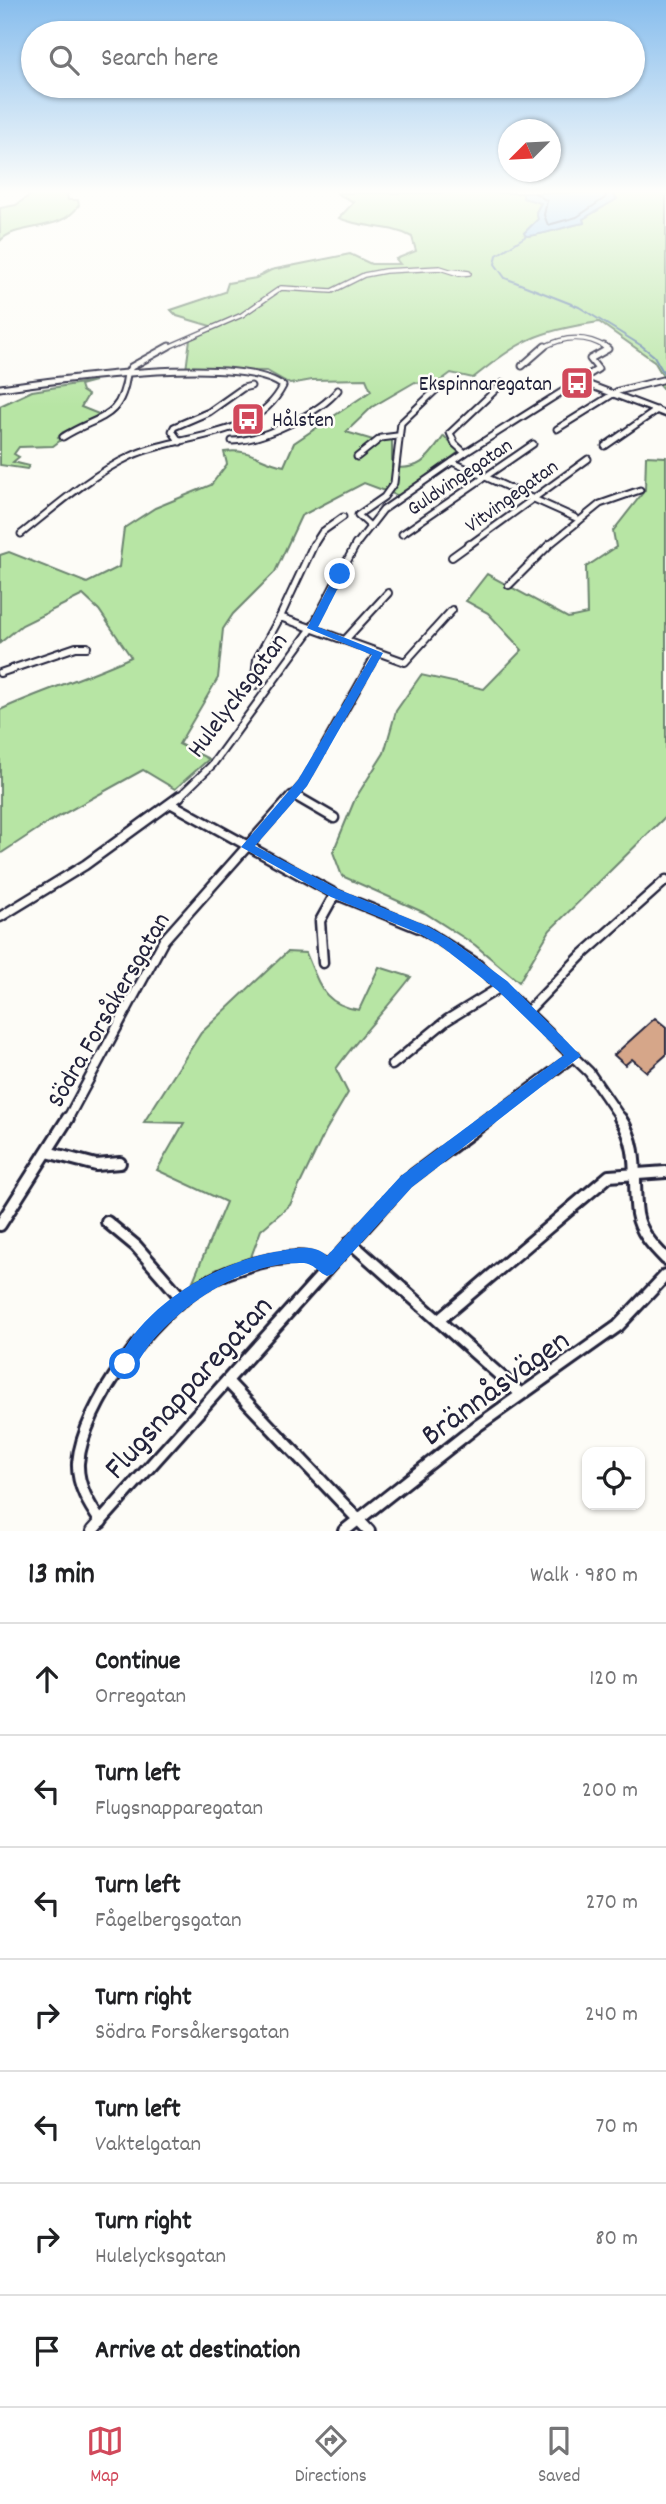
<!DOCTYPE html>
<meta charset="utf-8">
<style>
:root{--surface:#fff;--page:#f6f6f6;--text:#202124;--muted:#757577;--line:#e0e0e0;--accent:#d1495b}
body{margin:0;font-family:Dekko,sans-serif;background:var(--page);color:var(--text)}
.controls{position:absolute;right:21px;bottom:21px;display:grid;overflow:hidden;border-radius:14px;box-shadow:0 2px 5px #0004}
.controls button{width:63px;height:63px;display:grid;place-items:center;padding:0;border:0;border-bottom:2px solid var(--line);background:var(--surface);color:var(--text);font:35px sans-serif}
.compass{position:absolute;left:498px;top:119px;width:63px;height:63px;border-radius:50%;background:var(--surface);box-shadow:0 2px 5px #0004;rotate:246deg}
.stop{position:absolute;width:21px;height:21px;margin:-16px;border:5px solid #1a73e8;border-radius:50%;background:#fff}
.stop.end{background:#1a73e8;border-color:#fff;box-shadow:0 2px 7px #0008}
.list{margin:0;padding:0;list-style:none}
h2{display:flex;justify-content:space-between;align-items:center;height:91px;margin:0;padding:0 28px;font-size:30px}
h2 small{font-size:23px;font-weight:400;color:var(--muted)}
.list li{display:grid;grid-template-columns:46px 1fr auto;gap:21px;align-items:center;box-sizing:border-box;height:112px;padding:0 28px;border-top:2px solid var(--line)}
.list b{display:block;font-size:26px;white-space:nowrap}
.list p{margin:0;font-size:23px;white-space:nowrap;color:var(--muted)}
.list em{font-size:23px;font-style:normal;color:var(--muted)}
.icon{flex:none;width:38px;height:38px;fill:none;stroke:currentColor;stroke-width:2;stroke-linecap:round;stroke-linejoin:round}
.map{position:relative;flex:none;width:666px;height:1531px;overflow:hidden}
.search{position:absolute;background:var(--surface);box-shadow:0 2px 5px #0004;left:21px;right:21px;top:21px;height:77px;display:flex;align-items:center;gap:18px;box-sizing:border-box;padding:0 24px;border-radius:38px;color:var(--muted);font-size:26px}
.sheet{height:875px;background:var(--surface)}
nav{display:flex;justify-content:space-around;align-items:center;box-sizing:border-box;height:98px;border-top:2px solid var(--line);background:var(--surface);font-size:19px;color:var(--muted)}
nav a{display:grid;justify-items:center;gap:4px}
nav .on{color:var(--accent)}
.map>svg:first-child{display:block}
.green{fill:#b7e5a4;stroke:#6c8470;stroke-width:2}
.water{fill:#96caf4;stroke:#6887aa;stroke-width:2}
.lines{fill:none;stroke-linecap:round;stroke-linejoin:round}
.shore{stroke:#506585;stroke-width:2}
.stream{stroke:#6887aa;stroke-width:2}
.building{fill:#d6a689;stroke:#22223b;stroke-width:2}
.street-far4-casing{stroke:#22223b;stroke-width:6}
.street-far3-casing{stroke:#22223b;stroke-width:9}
.street-far2-casing{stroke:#22223b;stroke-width:10}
.street-far1-casing{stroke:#22223b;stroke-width:13}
.street-casing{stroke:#22223b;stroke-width:16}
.street-far4{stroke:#fdfcf7;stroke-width:3.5}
.street-far3{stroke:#fdfcf7;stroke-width:5}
.street-far2{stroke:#fdfcf7;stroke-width:6}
.street-far1{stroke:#fdfcf7;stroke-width:8}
.street{stroke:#fdfcf7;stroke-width:10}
.route{fill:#1a73e8}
.labels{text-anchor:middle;stroke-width:5;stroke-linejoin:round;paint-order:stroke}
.far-poi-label{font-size:21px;fill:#22223b;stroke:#fdfcf7;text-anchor:end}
.far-street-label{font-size:21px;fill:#22223b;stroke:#fdfcf7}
.street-label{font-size:26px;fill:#22223b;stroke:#fdfcf7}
.near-street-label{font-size:32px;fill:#22223b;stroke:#fdfcf7}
</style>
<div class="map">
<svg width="666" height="1531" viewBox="0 0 666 1531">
<rect width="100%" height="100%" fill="#fdfcf7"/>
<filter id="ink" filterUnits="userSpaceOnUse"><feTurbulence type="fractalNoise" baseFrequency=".0143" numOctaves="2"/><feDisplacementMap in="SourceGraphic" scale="14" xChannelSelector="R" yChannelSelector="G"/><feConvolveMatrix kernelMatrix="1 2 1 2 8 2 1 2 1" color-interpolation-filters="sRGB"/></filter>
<g filter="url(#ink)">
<!-- green -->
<g class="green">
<path d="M 33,193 L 67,193 L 68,200 L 78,200 L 79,205 C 62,233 17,222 0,241 L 0,208 L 16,205 Z"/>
<path d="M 336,193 L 523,193 L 523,198 L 541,203 L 536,212 L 539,219 L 524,233 L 526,236 C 546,235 564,226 584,223 L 583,219 L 616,198 L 612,193 L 666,193 L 666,393 L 659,384 L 664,378 L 654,361 L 599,322 C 536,331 521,340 473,378 L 451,373 L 432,387 L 415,382 L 372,407 L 346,432 L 373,440 L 392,440 L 392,467 C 421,471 428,458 444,436 L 459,452 L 399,496 L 364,483 L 301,516 L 275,572 L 233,614 L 223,629 L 218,678 L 179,744 L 209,759 L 175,789 L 143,770 L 47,823 L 0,854 L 0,710 C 43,690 88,677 131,657 L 99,610 L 83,595 L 22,625 L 0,643 L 0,555 L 9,552 L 87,583 L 119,567 L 124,528 L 155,508 L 211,485 L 227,464 L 224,452 C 251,448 258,461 284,466 L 294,443 L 371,391 L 366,379 L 312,380 L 290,384 L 267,371 L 186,370 L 190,339 L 214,327 L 177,316 L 171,310 L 225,292 L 228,283 L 256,278 L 271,270 L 350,254 L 371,264 L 400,264 L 396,259 L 416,251 L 412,237 C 388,224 363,229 339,218 L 354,202 Z"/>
<path d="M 95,381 L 80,385 L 82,391 L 88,395 L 81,407 L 106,417 L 63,432 L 58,437 L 61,440 L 53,446 L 19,447 L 14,454 L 19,457 L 13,462 L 29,466 L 27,469 L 0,465 L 0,406 L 32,391 Z"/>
<path d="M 646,456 L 666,457 L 666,816 L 550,930 L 519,982 L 475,945 L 425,913 L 342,876 L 333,852 L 355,799 L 384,753 L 396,711 L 421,675 L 484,689 L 522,650 L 488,613 L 466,601 L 487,574 L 568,618 L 587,614 L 586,567 L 616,547 L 613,531 L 645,490 Z"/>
<path d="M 287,952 L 306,953 C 320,985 322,1004 359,1010 L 379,967 L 411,977 C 387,1009 359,1036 336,1069 L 348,1093 L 326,1130 L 290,1205 L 261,1230 L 251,1257 L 193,1281 L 226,1202 L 157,1170 L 184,1123 L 144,1122 L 201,1033 Z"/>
</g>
<!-- water -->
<path class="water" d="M 523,193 L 612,193 L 617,199 L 583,219 L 584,223 C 564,226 546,235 526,236 L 524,233 L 538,219 L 536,212 L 541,203 L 523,198 Z"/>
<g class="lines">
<!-- shore -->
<path class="shore" d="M 535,193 L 547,201 L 544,215 L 548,225 L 577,217 L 605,198 L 607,193"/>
<!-- stream -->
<path class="stream" d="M 526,236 L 497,255 L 495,264 L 505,278 L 579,307 L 642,346 L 654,356 L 666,377"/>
</g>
<!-- building -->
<path class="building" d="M 655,1018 L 666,1027 L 666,1055 L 647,1072 L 632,1059 L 625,1065 L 614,1055 Z"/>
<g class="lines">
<defs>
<g id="street-far4">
<path d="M 166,348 L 242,315 L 281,288 L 332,291 L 364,275 L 385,271 L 440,268 L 459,274 L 469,273 L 453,271"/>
<path d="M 542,348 C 564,336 585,334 607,348"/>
</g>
<g id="street-far3">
<path d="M 522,366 L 545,346"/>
<path d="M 127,374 L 131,367 L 169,346"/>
<path d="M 579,381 L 666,414"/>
<path d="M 0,388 C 56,380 241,353 283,386 C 255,441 180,433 131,456 C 91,475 56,506 21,534"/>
<path d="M 557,429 L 618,391 L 662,380"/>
<path d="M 63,437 C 97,415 121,422 127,374"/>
<path d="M 232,441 C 261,441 320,413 338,390"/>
<path d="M 180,442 L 172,431 L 174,427 L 209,412 L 243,388 L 251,386"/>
<path d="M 605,446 L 657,410"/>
<path d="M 465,453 L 455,444 L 450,433 L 503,383"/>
<path d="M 357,457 L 381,438 L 397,436"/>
<path d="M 452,462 L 576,518"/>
<path d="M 369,525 L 358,515 L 384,497 L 394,483 L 401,423 L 440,386"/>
<path d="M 402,534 L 533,444"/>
<path d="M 313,546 L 322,532 L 343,517"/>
<path d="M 355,546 L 383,510 L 465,453 L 598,369 L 590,359 L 608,349 L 604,346"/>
<path d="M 468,546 L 588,459"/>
<path d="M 548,546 L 600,504 L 640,490"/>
</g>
<g id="street-far2">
<path d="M 452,557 L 470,544"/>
<path d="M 509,585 L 550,544"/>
<path d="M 280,617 L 314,544"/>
<path d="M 345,640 L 388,593"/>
<path d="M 0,673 L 76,647 L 87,647"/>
<path d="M 254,686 L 257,659 L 280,617 L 405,662 L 452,610"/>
<path d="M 294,795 L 299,798"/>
<path d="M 178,798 L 212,765 L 312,628 L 356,544"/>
<path d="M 291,798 L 303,784 L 377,653"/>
</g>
<g id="street-far1">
<path d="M 296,796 L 334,818"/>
<path d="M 172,804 L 335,894 L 424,930 L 477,964 L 589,1072 L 622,1120"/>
<path d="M 0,917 L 85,865 L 180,796"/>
<path d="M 323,963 L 320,921 L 335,894"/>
<path d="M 527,1012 L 581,956 L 666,880"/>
<path d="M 392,1065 L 447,1020 L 502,986"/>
<path d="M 67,1120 L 164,940 L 292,796"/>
<path d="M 488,1120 L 574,1056"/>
</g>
<g id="street">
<path d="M 620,1118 C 641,1149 632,1180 637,1214 C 640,1232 653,1246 666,1259"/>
<path d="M 47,1152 L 96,1165 L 120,1163"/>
<path d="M 107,1222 L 136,1246 L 183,1300"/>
<path d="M 0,1225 L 68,1118"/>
<path d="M 350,1242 L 521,1394"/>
<path d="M 439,1320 L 609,1176 L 666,1172"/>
<path d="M 227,1381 L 369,1531"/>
<path d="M 101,1522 C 89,1505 77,1485 78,1463 C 83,1405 152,1315 201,1286 C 222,1273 247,1265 271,1260 C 292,1257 310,1253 327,1268"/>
<path d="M 92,1531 L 406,1181 L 490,1118"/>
<path d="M 344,1531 L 477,1426 L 618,1326 L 666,1275"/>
</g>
</defs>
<!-- street-far4 casing -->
<use href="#street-far4" class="street-far4-casing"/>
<!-- street-far3 casing -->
<use href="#street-far3" class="street-far3-casing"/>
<!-- street-far2 casing -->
<use href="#street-far2" class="street-far2-casing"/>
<!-- street-far1 casing -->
<use href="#street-far1" class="street-far1-casing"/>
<!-- street casing -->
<use href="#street" class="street-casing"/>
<!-- street-far4 -->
<use href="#street-far4" class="street-far4"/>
<!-- street-far3 -->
<use href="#street-far3" class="street-far3"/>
<!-- street-far2 -->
<use href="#street-far2" class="street-far2"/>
<!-- street-far1 -->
<use href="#street-far1" class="street-far1"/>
<!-- street -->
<use href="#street" class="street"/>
</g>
</g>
<!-- sky -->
<linearGradient id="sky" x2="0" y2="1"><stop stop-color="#87bded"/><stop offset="0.47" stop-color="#fefefb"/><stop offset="1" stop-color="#fefefb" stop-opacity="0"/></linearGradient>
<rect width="666" height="407" fill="url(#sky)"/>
<!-- route -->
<path class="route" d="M 340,572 L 345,574 L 318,627 L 383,653 L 307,786 L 255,846 L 340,890 L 429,927 L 450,939 L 507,981 L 581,1056 L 412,1187 L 333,1274 L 327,1276 C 319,1273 314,1264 304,1263 C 247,1261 189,1299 153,1340 C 144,1350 138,1367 125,1372 L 119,1370 L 117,1364 C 141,1305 220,1260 281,1251 C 297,1248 314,1244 327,1256 L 401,1176 L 564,1055 L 497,990 L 441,946 L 420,934 L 331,897 L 241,847 L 298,780 L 372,655 L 307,628 L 335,574 Z"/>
<!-- icons -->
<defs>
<symbol id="bus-square" viewBox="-11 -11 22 22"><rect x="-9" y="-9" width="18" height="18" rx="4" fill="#d1495b" stroke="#fdfcf7"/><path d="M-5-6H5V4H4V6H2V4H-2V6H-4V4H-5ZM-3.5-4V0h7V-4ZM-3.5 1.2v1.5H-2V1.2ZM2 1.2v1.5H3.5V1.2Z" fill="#fff"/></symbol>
</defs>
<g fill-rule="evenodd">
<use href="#bus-square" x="558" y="364" width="38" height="38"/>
<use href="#bus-square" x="229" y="400" width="38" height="38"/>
</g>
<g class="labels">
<!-- far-poi labels -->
<g class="far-poi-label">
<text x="552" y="390">Ekspinnaregatan</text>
<text x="272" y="426" text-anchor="start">Hålsten</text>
</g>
<!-- far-street labels -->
<g class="far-street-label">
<text transform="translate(459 476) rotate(-34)" y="7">Guldvingegatan</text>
<text transform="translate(511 495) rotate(-36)" y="7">Vitvingegatan</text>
</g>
<!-- street labels -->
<g class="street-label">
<text transform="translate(236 694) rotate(-53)" y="9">Hulelycksgatan</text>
<text transform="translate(107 1009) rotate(-60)" y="9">Södra Forsåkersgatan</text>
</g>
<!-- near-street labels -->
<g class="near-street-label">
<text transform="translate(187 1386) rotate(-48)" y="11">Flugsnapparegatan</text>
<text transform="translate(494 1386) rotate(-36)" y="11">Brännåsvägen</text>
</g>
</g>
</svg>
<div class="controls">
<button><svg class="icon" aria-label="locate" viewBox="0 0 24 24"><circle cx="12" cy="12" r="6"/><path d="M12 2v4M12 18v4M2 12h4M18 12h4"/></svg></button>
</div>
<svg class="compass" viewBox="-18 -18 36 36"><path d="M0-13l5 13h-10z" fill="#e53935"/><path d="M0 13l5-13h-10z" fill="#757577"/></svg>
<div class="stop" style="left:125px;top:1364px"></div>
<div class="stop end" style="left:340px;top:574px"></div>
<div class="search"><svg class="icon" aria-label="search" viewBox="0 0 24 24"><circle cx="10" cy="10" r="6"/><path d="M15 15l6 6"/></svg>Search here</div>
</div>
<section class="sheet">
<h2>13 min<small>Walk · 980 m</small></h2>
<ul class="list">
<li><svg class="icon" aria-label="ahead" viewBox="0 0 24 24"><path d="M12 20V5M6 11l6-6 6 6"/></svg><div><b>Continue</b><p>Orregatan</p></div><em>120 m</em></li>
<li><svg class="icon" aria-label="left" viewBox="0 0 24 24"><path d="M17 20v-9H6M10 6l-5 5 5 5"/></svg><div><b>Turn left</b><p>Flugsnapparegatan</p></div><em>200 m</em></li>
<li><svg class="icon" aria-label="left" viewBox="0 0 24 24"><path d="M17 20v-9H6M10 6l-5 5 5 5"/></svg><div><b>Turn left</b><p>Fågelbergsgatan</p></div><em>270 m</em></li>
<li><svg class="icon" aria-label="right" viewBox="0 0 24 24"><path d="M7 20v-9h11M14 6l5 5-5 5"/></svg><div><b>Turn right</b><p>Södra Forsåkersgatan</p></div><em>240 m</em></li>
<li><svg class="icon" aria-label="left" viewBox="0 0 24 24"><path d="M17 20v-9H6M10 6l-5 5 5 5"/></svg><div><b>Turn left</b><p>Vaktelgatan</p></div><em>70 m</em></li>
<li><svg class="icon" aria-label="right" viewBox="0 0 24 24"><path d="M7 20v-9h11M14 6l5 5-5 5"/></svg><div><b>Turn right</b><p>Hulelycksgatan</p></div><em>80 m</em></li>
<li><svg class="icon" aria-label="arrive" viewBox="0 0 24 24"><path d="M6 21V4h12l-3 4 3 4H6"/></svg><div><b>Arrive at destination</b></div></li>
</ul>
</section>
<nav>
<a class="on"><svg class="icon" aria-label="map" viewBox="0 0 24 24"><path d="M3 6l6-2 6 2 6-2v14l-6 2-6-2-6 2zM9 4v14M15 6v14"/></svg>Map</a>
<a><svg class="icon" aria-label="directions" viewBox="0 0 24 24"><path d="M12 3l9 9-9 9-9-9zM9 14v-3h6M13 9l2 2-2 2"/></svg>Directions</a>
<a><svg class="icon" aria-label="saved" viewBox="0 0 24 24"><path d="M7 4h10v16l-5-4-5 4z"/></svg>Saved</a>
</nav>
